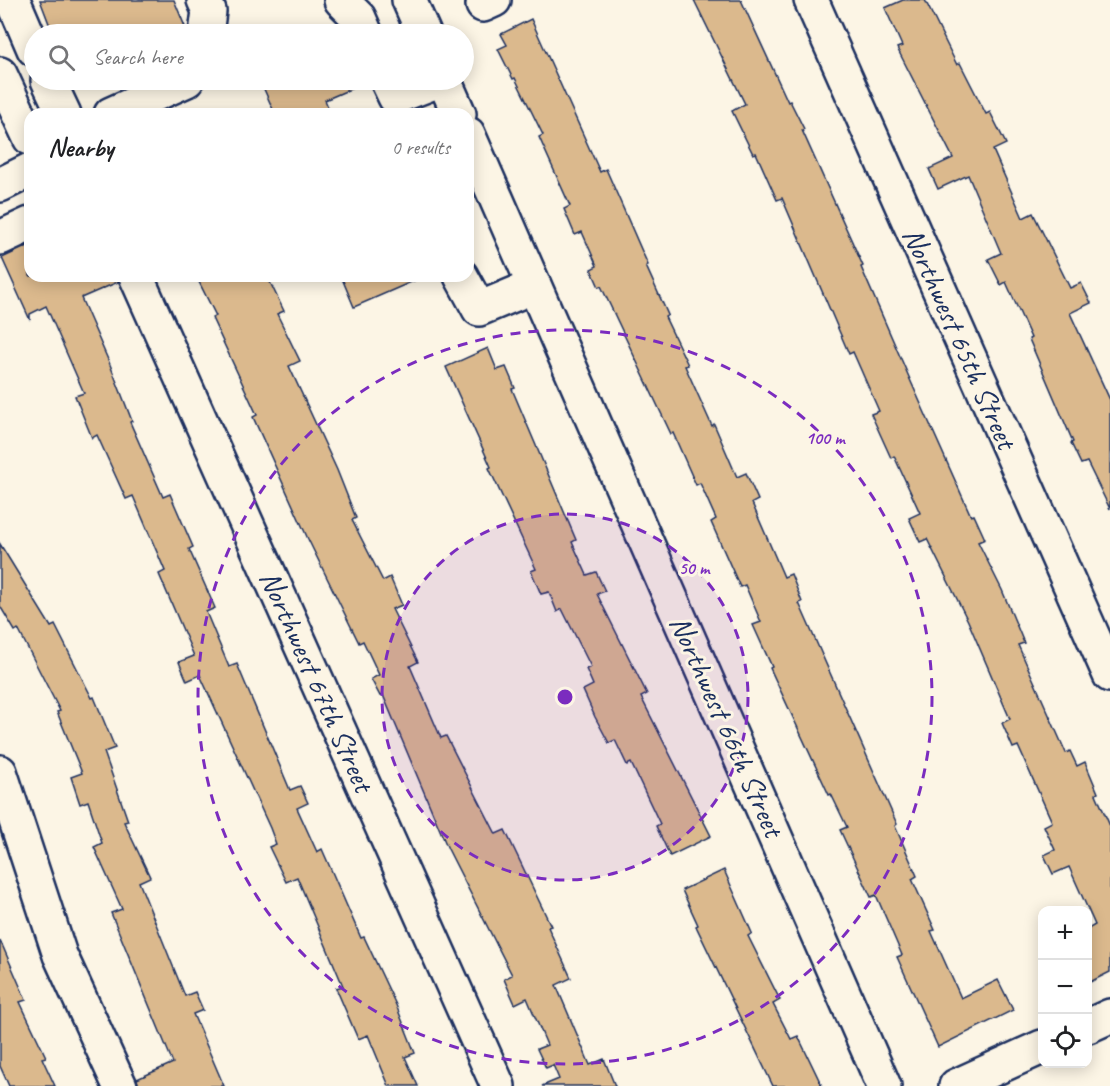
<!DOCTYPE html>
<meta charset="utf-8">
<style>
:root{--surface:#fff;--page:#f6f6f6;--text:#202124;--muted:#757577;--line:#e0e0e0}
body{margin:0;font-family:Caveat,sans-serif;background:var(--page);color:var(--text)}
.controls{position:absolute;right:18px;bottom:18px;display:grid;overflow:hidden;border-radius:12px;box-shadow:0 3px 15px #0003}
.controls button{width:54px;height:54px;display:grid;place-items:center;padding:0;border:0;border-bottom:2px solid var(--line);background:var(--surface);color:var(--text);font:30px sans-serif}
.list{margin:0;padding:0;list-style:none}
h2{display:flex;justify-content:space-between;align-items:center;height:78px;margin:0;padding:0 24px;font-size:26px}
h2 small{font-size:20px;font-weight:400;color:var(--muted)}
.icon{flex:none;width:33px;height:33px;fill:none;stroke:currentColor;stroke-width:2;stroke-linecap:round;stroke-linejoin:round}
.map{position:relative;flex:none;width:1110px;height:1086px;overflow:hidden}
.search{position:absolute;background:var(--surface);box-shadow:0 3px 15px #0003;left:24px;top:24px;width:450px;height:66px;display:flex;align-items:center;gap:15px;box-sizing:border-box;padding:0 21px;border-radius:33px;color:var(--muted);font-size:22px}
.panel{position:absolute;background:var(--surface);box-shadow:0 3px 15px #0003;left:24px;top:108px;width:450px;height:174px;border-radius:18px}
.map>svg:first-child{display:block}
.building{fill:#dbb98d;stroke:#1b2f5e;stroke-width:1.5}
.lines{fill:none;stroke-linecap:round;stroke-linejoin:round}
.minor-casing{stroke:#1b2f5e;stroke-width:38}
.minor{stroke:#fcf5e5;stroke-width:33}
.ring{fill:none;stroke:#7b2cbf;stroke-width:3;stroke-dasharray:10 8}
.labels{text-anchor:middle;stroke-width:6;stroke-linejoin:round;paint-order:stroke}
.street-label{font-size:30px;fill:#1b2f5e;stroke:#fcf5e5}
.centre{fill:#7b2cbf;stroke:#fcf5e5;stroke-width:3}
.ring-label{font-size:18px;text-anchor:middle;font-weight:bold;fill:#7b2cbf;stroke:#fcf5e5;stroke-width:6;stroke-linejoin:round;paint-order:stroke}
</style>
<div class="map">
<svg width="1110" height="1086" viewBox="0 0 1110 1086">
<rect width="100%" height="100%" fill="#fcf5e5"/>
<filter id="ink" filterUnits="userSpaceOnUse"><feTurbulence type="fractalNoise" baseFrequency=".0167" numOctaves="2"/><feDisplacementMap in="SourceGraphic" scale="12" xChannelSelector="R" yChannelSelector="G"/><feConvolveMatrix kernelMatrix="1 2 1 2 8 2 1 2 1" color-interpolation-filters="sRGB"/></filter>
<g filter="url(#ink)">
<!-- building -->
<g class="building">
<path d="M 40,0 L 174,0 L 188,34 L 53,34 Z"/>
<path d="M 694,0 L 741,0 L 788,102 L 790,101 L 804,129 L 802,130 L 863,266 L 861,267 L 912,384 L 971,516 L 974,515 L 985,539 L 978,542 L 1002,590 L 1024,643 L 1018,645 L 1066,753 L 1070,751 L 1077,766 L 1085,762 L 1098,793 L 1096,794 L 1110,826 L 1110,972 L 1088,983 L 1088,929 L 1095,925 L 1069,867 L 1053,874 L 1044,855 L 1055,850 L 1044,826 L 1052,822 L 1018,746 L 1013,748 L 1002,723 L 1010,719 L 968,621 L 927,539 L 920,542 L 909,518 L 920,513 L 894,456 L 891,458 L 871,414 L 879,411 L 853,352 L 849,354 L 782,198 L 777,200 L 756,153 L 753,154 L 732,111 L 745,104 Z"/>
<path d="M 903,0 L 925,0 L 957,65 L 960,63 L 986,114 L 990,112 L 1006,144 L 993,150 L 1023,218 L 1033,213 L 1070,288 L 1081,283 L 1091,303 L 1070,313 L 1110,400 L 1110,509 L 1087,462 L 1081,464 L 1071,443 L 1073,442 L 1029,339 L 1031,338 L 1006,282 L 1001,285 L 988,259 L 1001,253 L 968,175 L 938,189 L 929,169 L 953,158 L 897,48 L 902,46 L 885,8 Z"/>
<path d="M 531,19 L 600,172 L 606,169 L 648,265 L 646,266 L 668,315 L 665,317 L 688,365 L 685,366 L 712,426 L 714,424 L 737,477 L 746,473 L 758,500 L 752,503 L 784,577 L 791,574 L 802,602 L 799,603 L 897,824 L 895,826 L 917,876 L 912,879 L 935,930 L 931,931 L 961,998 L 998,980 L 1013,1010 L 938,1047 L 897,957 L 902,955 L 876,895 L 871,897 L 840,830 L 847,827 L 831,794 L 829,795 L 770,668 L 772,667 L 753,625 L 761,622 L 745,585 L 740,587 L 711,522 L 716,519 L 700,483 L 696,485 L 673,433 L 671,434 L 601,286 L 599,287 L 591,269 L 597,266 L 582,232 L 575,235 L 564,209 L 570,206 L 539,137 L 543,135 L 515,78 L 513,79 L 498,49 L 507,45 L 501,34 Z"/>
<path d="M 260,80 L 368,80 L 369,81 L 325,100 L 331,114 L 275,114 Z"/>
<path d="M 30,245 L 30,276 L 118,276 L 118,282 L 81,298 L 109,362 L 132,421 L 130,422 L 163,497 L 170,494 L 193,547 L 189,549 L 215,608 L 206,612 L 229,667 L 237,664 L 290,790 L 300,786 L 308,803 L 297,808 L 317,852 L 322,849 L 361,938 L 364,937 L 396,1005 L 415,1053 L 405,1057 L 418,1086 L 389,1086 L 368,1035 L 358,1039 L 336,988 L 343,986 L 297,877 L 286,882 L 269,847 L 276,844 L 270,828 L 200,675 L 187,681 L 179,662 L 194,656 L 159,574 L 165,571 L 133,496 L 126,499 L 97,435 L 92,438 L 75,396 L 84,393 L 46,306 L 30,314 L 30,320 L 2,258 Z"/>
<path d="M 196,276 L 267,276 L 284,311 L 277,314 L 300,361 L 289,366 L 337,470 L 356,518 L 352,520 L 383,581 L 390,577 L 402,605 L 392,609 L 418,662 L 410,666 L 441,738 L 446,736 L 496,834 L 505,830 L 551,926 L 548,927 L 571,978 L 556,985 L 590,1065 L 604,1059 L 615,1086 L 542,1086 L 559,1079 L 553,1065 L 546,1068 L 537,1049 L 547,1045 L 527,998 L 515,1004 L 504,979 L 512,975 L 448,849 L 383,695 L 380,696 L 371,679 L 379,675 L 363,641 L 359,643 L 308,539 L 253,417 L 257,415 L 212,318 L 216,316 Z"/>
<path d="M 341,276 L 425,276 L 354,307 Z"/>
<path d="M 488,348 L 497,370 L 506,367 L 515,388 L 512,389 L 576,540 L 572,542 L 587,575 L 596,572 L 605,591 L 597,594 L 647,694 L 641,697 L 711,836 L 670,856 L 656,826 L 660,824 L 631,763 L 627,765 L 615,740 L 609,743 L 595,717 L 583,690 L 593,685 L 586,669 L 591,667 L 562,609 L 557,612 L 549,592 L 541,594 L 531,571 L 536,569 L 489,468 L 491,467 L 446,367 Z"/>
<path d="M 0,544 L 51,627 L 55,625 L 92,698 L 94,697 L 115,748 L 104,752 L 128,821 L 124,822 L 150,877 L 139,882 L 185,996 L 195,992 L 203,1010 L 193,1014 L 224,1086 L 138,1086 L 137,1079 L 173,1063 L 111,913 L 122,909 L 94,847 L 102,843 L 88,801 L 80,804 L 71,777 L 82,773 L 57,712 L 60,711 L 18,629 L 15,631 L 0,606 Z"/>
<path d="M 724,870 L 752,933 L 748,936 L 780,1000 L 773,1004 L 791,1039 L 798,1036 L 822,1086 L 773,1086 L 696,926 L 698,925 L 682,890 Z"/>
<path d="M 0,940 L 26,1000 L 20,1002 L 46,1057 L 42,1058 L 55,1086 L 9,1086 L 0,1066 Z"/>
</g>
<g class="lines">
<defs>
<g id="minor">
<path d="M 13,0 L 34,49"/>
<path d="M 204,0 L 209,11 L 206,34"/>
<path d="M 341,0 L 359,18 L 366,34"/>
<path d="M 409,0 L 424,34"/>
<path d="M 811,0 L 1110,675"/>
<path d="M 483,5 L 494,0"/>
<path d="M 0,74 L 30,138"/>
<path d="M 48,80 L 64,114"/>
<path d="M 387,80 L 395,97 L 439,80"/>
<path d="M 444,80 L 459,114"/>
<path d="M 111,114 L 187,80"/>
<path d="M 468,134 L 884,1086"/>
<path d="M 0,185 L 30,170"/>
<path d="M 0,238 L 30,224"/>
<path d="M 136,276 L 498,1086"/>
<path d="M 461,276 L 479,309 L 534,286"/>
<path d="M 0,772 L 60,955 L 120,1086"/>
<path d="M 1088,1026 L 1110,1016"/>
<path d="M 956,1086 L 1042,1047"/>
</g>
</defs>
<!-- minor casing -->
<use href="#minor" class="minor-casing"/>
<!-- minor -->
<use href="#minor" class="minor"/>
</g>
</g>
<!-- distance rings -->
<circle cx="565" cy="697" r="183" fill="#7b2cbf" fill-opacity=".12"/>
<g class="ring">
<circle cx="565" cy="697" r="183"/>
<circle cx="565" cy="697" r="367"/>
</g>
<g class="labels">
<!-- street labels -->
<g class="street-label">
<text transform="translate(960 338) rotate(66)" y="10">Northwest 65th Street</text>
<text transform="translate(317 681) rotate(66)" y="10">Northwest 67th Street</text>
<text transform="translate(727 726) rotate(66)" y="10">Northwest 66th Street</text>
</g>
</g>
<circle cx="565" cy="697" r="9" class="centre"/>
<g class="ring-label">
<text x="825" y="444">100 m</text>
<text x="694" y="574">50 m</text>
</g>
</svg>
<div class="controls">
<button>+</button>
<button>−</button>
<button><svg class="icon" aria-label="locate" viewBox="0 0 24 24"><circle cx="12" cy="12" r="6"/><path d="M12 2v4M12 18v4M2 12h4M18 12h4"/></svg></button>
</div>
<div class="search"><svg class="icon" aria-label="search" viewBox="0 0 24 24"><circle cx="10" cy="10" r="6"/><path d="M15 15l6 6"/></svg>Search here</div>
<section class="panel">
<h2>Nearby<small>0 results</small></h2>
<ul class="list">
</ul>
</section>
</div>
